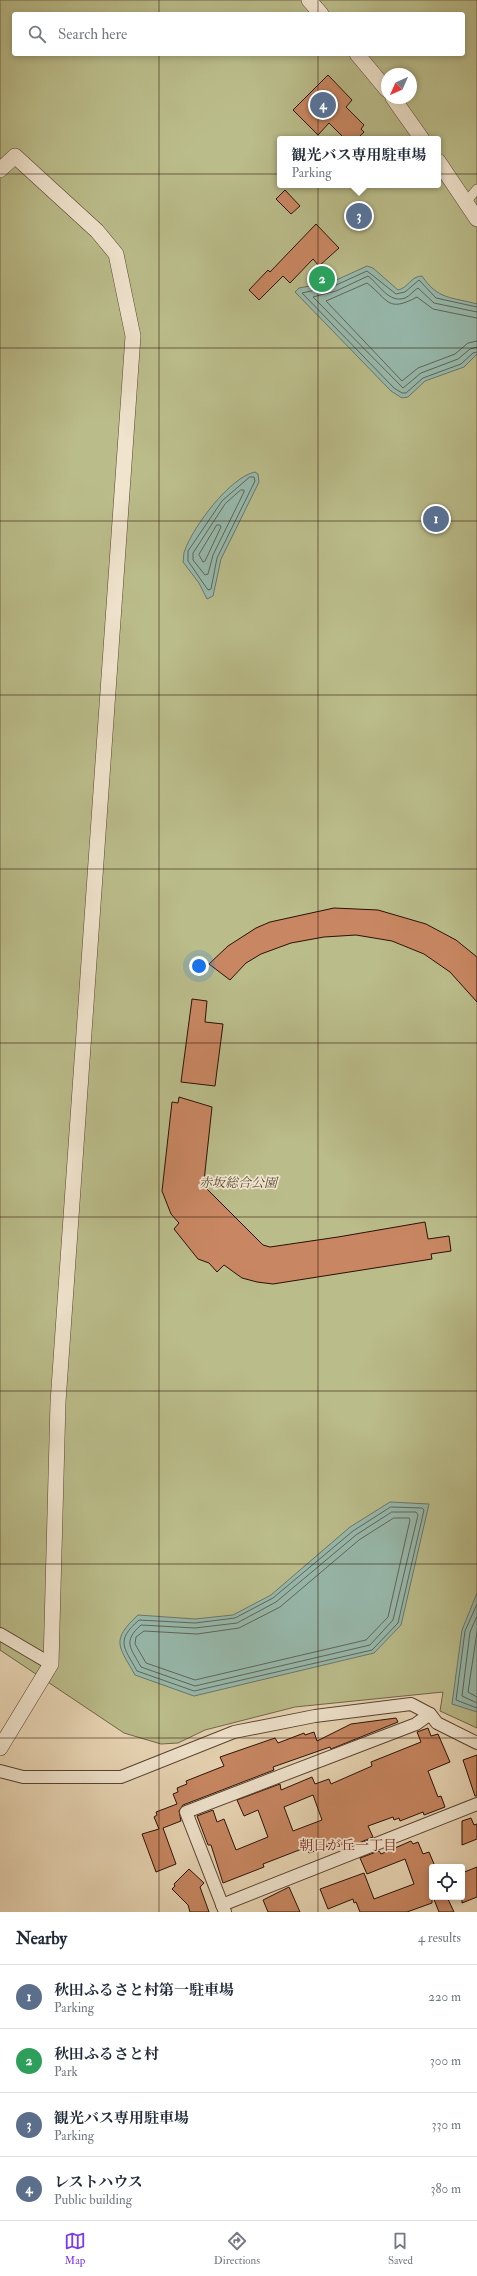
<!DOCTYPE html>
<meta charset="utf-8">
<style>
:root{--surface:#fff;--page:#f6f6f7;--text:#1f2937;--muted:#747a83;--line:#e0e1e3;--accent:#7c3aed}
body{margin:0;font-family:"IM FELL Double Pica","Noto Serif JP",serif;background:var(--page);color:var(--text)}
.controls{position:absolute;right:12px;bottom:12px;display:grid;overflow:hidden;border-radius:4px;box-shadow:0 2px 6px #0003}
.controls button{width:36px;height:36px;display:grid;place-items:center;padding:0;border:0;border-bottom:1px solid var(--line);background:var(--surface);color:var(--text);font:20px sans-serif}
.compass{position:absolute;left:381px;top:68px;width:36px;height:36px;border-radius:50%;background:var(--surface);box-shadow:0 2px 6px #0003;rotate:225deg}
.you{position:absolute;left:199px;top:966px;width:14px;height:14px;margin:-10px;border:3px solid #fff;border-radius:50%;background:#1a73e8;box-shadow:0 0 0 6px #1a73e833}
.badge{display:grid;place-items:center;width:26px;height:26px;border-radius:50%;background:var(--accent);color:#fff;font-size:13px;font-weight:700}
.pin{position:absolute;translate:-50% -50%;border:2px solid #fff;box-shadow:0 1px 4px #0006}
.popup{position:absolute;left:277px;top:136px;width:164px;height:52px;box-sizing:border-box;display:grid;place-content:center;border-radius:4px;background:var(--surface);filter:drop-shadow(0 1px 3px #0005);font-size:13px;white-space:nowrap;color:var(--muted)}
.popup b{font-size:15px;color:var(--text)}
.popup::after{content:'';position:absolute;left:50%;top:100%;margin-left:-8px;border:8px solid transparent;border-top-color:var(--surface)}
.list{margin:0;padding:0;list-style:none}
h2{display:flex;justify-content:space-between;align-items:center;height:52px;margin:0;padding:0 16px;font-size:17px}
h2 small{font-size:13px;font-weight:400;color:var(--muted)}
.list li{display:grid;grid-template-columns:26px 1fr auto;gap:12px;align-items:center;box-sizing:border-box;height:64px;padding:0 16px;border-top:1px solid var(--line)}
.list b{display:block;font-size:15px;white-space:nowrap}
.list p{margin:0;font-size:13px;white-space:nowrap;color:var(--muted)}
.list em{font-size:13px;font-style:normal;color:var(--muted)}
.icon{flex:none;width:22px;height:22px;fill:none;stroke:currentColor;stroke-width:2;stroke-linecap:round;stroke-linejoin:round}
.map{position:relative;flex:none;width:477px;height:1912px;overflow:hidden}
.search{position:absolute;background:var(--surface);box-shadow:0 2px 6px #0003;left:12px;right:12px;top:12px;height:44px;display:flex;align-items:center;gap:10px;box-sizing:border-box;padding:0 14px;border-radius:4px;color:var(--muted);font-size:15px}
.sheet{height:308px;background:var(--surface)}
nav{display:flex;justify-content:space-around;align-items:center;box-sizing:border-box;height:56px;border-top:1px solid var(--line);background:var(--surface);font-size:11px;color:var(--muted)}
nav a{display:grid;justify-items:center;gap:2px}
nav .on{color:var(--accent)}
.map>svg:first-child{display:block}
.green{fill:#babc8a;stroke:#726648;fill-rule:evenodd}
.water{fill:#97b9ac;stroke:#6b766a}
.lines{fill:none;stroke-linecap:round;stroke-linejoin:round}
.shore{stroke:#606559;stroke-width:1}
.building{fill:#c88762;stroke:#2a1106;fill-rule:evenodd}
.pedestrian-casing{stroke:#5a4232;stroke-width:10}
.minor-casing{stroke:#5a4232;stroke-width:14}
.tertiary-casing{stroke:#5a4232;stroke-width:16}
.pedestrian{stroke:#f0e4ce;stroke-width:9}
.minor{stroke:#f0e4ce;stroke-width:12}
.tertiary{stroke:#f0e4ce;stroke-width:15}
.grid{fill:none;stroke:#2a1106;stroke-width:1;stroke-opacity:0.55}
.labels{text-anchor:middle;stroke-width:3.5;stroke-linejoin:round;paint-order:stroke}
.park-label{font-size:13px;font-style:italic;fill:#5c4d34;stroke:#f0e4ce}
.neighbourhood-label{font-size:14px;fill:#7a1f14;stroke:#f0e4ce}
</style>
<div class="map">
<svg width="477" height="1912" viewBox="0 0 477 1912">
<rect width="100%" height="100%" fill="#e8d5b4"/>
<filter id="stains"><feTurbulence type="fractalNoise" baseFrequency=".005" numOctaves="4"/><feColorMatrix values="0 0 0 0 .2 0 0 0 0 .09 0 0 0 0 .02 0 0 0 .5 -.17"/></filter>
<radialGradient id="worn" r=".72"><stop offset=".6" stop-color="#630" stop-opacity="0"/><stop offset="1" stop-color="#630" stop-opacity=".3"/></radialGradient>
<!-- green -->
<path class="green" d="M 0,0 L 477,0 L 477,1728 L 440,1711 L 443,1692 L 295,1707 L 205,1730 L 178,1743 L 161,1744 L 124,1733 L 0,1650 ZM 14,14 L 463,14 L 463,54 L 14,54 ZM 387,74 L 411,74 L 411,98 L 387,98 ZM 280,139 L 438,139 L 438,185 L 280,185 Z"/>
<!-- water -->
<g class="water">
<path d="M 367,266 L 373,268 L 398,290 C 408,288 411,276 422,276 C 438,300 452,297 477,304 L 477,354 L 464,367 L 425,381 L 408,397 L 402,398 L 391,391 L 295,292 L 299,288 L 332,282 Z"/>
<path d="M 255,472 L 258,474 L 259,482 L 221,559 L 213,596 L 207,599 L 199,583 L 183,562 C 184,558 183,553 185,550 C 193,527 230,477 255,472 Z"/>
<path d="M 390,1502 L 429,1504 L 401,1625 L 374,1653 L 194,1696 L 135,1675 C 119,1646 110,1641 138,1615 L 195,1619 L 233,1615 L 271,1595 L 350,1527 Z"/>
<path d="M 477,1593 L 477,1712 L 452,1704 L 462,1630 Z"/>
</g>
<g class="lines">
<!-- shore -->
<g class="shore">
<path d="M 477,307 L 436,298 L 419,280 L 405,292 L 396,294 L 367,271 L 334,286 L 302,293 L 394,388 L 402,393 L 406,393 L 423,378 L 461,364 L 473,353 L 477,352"/>
<path d="M 477,312 L 434,303 L 418,288 C 414,290 410,296 405,298 C 389,304 379,284 368,276 L 336,291 L 313,297 L 403,388 L 421,373 L 458,359 L 470,349 L 477,347"/>
<path d="M 477,318 L 433,309 L 417,297 C 387,313 389,300 367,283 L 326,301 L 402,381 L 418,368 L 455,354 L 468,343 L 477,341"/>
<path d="M 250,477 L 254,477 L 255,481 L 217,558 L 211,589 L 208,590 L 188,561 L 188,551 L 222,501 Z"/>
<path d="M 241,490 L 244,490 L 244,492 L 213,555 L 208,574 L 205,575 L 193,560 L 193,553 L 225,504 Z"/>
<path d="M 217,525 L 220,525 L 221,527 L 205,561 L 203,562 L 199,555 Z"/>
<path d="M 391,1507 L 422,1508 L 424,1510 L 398,1623 L 372,1650 L 194,1691 L 137,1671 C 124,1647 115,1641 139,1620 L 195,1623 L 235,1618 L 273,1598 L 353,1531 Z"/>
<path d="M 392,1512 L 416,1512 L 418,1515 L 393,1620 L 370,1645 L 195,1686 L 141,1667 C 131,1648 122,1642 141,1625 L 195,1628 L 237,1623 L 276,1602 L 356,1535 Z"/>
<path d="M 394,1518 L 409,1518 L 410,1520 L 388,1617 L 366,1640 L 195,1680 L 146,1663 L 135,1644 L 136,1637 L 144,1631 L 197,1634 L 239,1628 L 280,1607 L 359,1540 Z"/>
<path d="M 477,1604 L 465,1631 L 456,1700 L 477,1708"/>
<path d="M 477,1616 L 470,1632 L 462,1696 L 477,1703"/>
<path d="M 477,1632 L 468,1692 L 477,1697"/>
</g>
</g>
<!-- building -->
<g class="building">
<path d="M 328,75 L 352,100 L 346,107 L 364,125 L 361,129 L 364,132 L 357,139 L 345,139 L 329,123 L 318,135 L 293,110 Z"/>
<path d="M 285,190 L 300,206 L 291,214 L 276,199 Z"/>
<path d="M 316,224 L 339,248 L 319,266 L 313,259 L 290,283 L 283,276 L 259,300 L 249,290 L 268,270 L 270,272 Z"/>
<path d="M 334,908 L 378,910 L 426,924 L 456,940 L 477,957 L 477,1002 L 450,972 L 424,954 L 392,941 L 356,935 L 324,937 L 291,943 L 261,954 L 246,963 L 230,980 L 209,964 L 228,946 L 256,928 L 270,922 Z"/>
<path d="M 192,999 L 207,1001 L 205,1022 L 223,1024 L 215,1086 L 181,1082 Z"/>
<path d="M 179,1097 L 212,1107 L 204,1181 L 206,1188 L 263,1245 L 270,1247 L 338,1237 L 425,1222 L 428,1239 L 449,1236 L 451,1251 L 431,1254 L 432,1259 L 273,1284 L 257,1282 L 242,1278 L 224,1265 L 217,1272 L 209,1263 L 198,1259 L 174,1229 L 179,1223 L 171,1214 L 162,1191 L 172,1102 L 178,1103 Z"/>
<path d="M 396,1718 L 398,1722 L 331,1749 L 330,1747 L 273,1767 L 274,1770 L 183,1805 L 179,1811 L 181,1821 L 163,1828 L 176,1864 L 156,1872 L 142,1834 L 159,1829 L 154,1817 L 157,1815 L 156,1812 L 177,1804 L 173,1794 L 178,1792 L 177,1788 L 187,1784 L 186,1781 L 224,1766 L 220,1757 L 275,1738 L 278,1743 L 304,1733 L 305,1735 L 314,1732 L 317,1741 L 351,1724 Z"/>
<path d="M 428,1728 L 431,1736 L 438,1734 L 450,1762 L 428,1771 L 438,1797 L 441,1796 L 445,1807 L 424,1815 L 423,1812 L 400,1821 L 399,1818 L 394,1820 L 393,1817 L 368,1826 L 373,1837 L 354,1845 L 353,1841 L 335,1847 L 334,1844 L 309,1853 L 307,1847 L 263,1864 L 264,1867 L 223,1883 L 211,1845 L 208,1845 L 197,1816 L 213,1810 L 217,1822 L 224,1819 L 236,1850 L 268,1837 L 258,1810 L 244,1816 L 237,1800 L 280,1784 L 281,1790 L 312,1777 L 315,1784 L 329,1779 L 331,1784 L 372,1766 L 371,1762 L 421,1742 L 417,1732 ZM 313,1795 L 322,1820 L 293,1831 L 284,1807 Z"/>
<path d="M 477,1755 L 477,1796 L 475,1796 L 463,1760 Z"/>
<path d="M 471,1818 L 474,1825 L 477,1824 L 477,1839 L 462,1845 L 462,1821 Z"/>
<path d="M 411,1841 L 413,1844 L 418,1842 L 423,1854 L 429,1852 L 434,1864 L 432,1865 L 432,1903 L 407,1912 L 360,1912 L 356,1902 L 354,1903 L 353,1899 L 328,1909 L 320,1889 L 364,1873 L 374,1899 L 414,1884 L 405,1859 L 367,1874 L 360,1858 L 379,1851 L 381,1854 Z"/>
<path d="M 477,1867 L 477,1897 L 462,1903 L 462,1873 Z"/>
<path d="M 189,1869 L 204,1883 L 200,1887 L 209,1912 L 190,1912 L 188,1905 L 172,1889 L 175,1886 L 174,1884 Z"/>
<path d="M 289,1887 L 300,1912 L 268,1912 L 263,1900 Z"/>
<path d="M 433,1897 L 447,1897 L 454,1912 L 439,1912 Z"/>
</g>
<g class="lines">
<defs>
<path id="pedestrian" d="M 466,202 L 477,189"/>
<g id="minor">
<path d="M 0,1634 L 51,1664"/>
<path d="M 0,1771 L 23,1777 L 121,1777 L 234,1732 L 315,1716 L 411,1704 L 430,1714 L 437,1723 L 477,1743"/>
<path d="M 222,1905 L 477,1804"/>
<path d="M 225,1912 L 186,1812 L 416,1724 L 430,1714"/>
</g>
<g id="tertiary">
<path d="M 309,0 L 321,14"/>
<path d="M 357,54 L 387,90"/>
<path d="M 393,98 L 422,139"/>
<path d="M 438,161 L 477,219"/>
<path d="M 0,170 L 15,156 L 97,231 L 116,254 L 133,336 L 58,1402 L 51,1664 L 0,1748"/>
</g>
</defs>
<!-- pedestrian casing -->
<use href="#pedestrian" class="pedestrian-casing"/>
<!-- minor casing -->
<use href="#minor" class="minor-casing"/>
<!-- tertiary casing -->
<use href="#tertiary" class="tertiary-casing"/>
<!-- pedestrian -->
<use href="#pedestrian" class="pedestrian"/>
<!-- minor -->
<use href="#minor" class="minor"/>
<!-- tertiary -->
<use href="#tertiary" class="tertiary"/>
</g>
<!-- grid -->
<path class="grid" d="M 159,0 L 159,14M 318,0 L 318,14M 159,54 L 159,1912M 318,54 L 318,1912M 0,174 L 477,174M 0,348 L 477,348M 0,521 L 477,521M 0,695 L 477,695M 0,869 L 477,869M 0,1043 L 477,1043M 0,1217 L 477,1217M 0,1391 L 477,1391M 0,1564 L 477,1564M 0,1738 L 477,1738"/>
<g class="labels">
<!-- park labels -->
<g class="park-label">
<text x="238" y="1187">赤坂総合公園</text>
</g>
<!-- neighbourhood labels -->
<g class="neighbourhood-label">
<text x="348" y="1850">朝日が丘一丁目</text>
</g>
</g>
<rect width="100%" height="100%" filter="url(#stains)"/>
<rect width="100%" height="100%" fill="url(#worn)"/>
</svg>
<div class="controls">
<button><svg class="icon" aria-label="locate" viewBox="0 0 24 24"><circle cx="12" cy="12" r="6"/><path d="M12 2v4M12 18v4M2 12h4M18 12h4"/></svg></button>
</div>
<svg class="compass" viewBox="-18 -18 36 36"><path d="M0-13l5 13h-10z" fill="#e53935"/><path d="M0 13l5-13h-10z" fill="#747a83"/></svg>
<div class="you"></div>
<div class="pin badge" style="left:436px;top:519px;background:#5c6f8a">1</div>
<div class="pin badge" style="left:322px;top:279px;background:#2e9e5b">2</div>
<div class="pin badge" style="left:359px;top:216px;background:#5c6f8a">3</div>
<div class="popup"><b>観光バス専用駐車場</b>Parking</div>
<div class="pin badge" style="left:323px;top:105px;background:#5c6f8a">4</div>
<div class="search"><svg class="icon" aria-label="search" viewBox="0 0 24 24"><circle cx="10" cy="10" r="6"/><path d="M15 15l6 6"/></svg>Search here</div>
</div>
<section class="sheet">
<h2>Nearby<small>4 results</small></h2>
<ul class="list">
<li><span class="badge" style="background:#5c6f8a">1</span><div><b>秋田ふるさと村第一駐車場</b><p>Parking</p></div><em>220 m</em></li>
<li><span class="badge" style="background:#2e9e5b">2</span><div><b>秋田ふるさと村</b><p>Park</p></div><em>300 m</em></li>
<li><span class="badge" style="background:#5c6f8a">3</span><div><b>観光バス専用駐車場</b><p>Parking</p></div><em>330 m</em></li>
<li><span class="badge" style="background:#5c6f8a">4</span><div><b>レストハウス</b><p>Public building</p></div><em>380 m</em></li>
</ul>
</section>
<nav>
<a class="on"><svg class="icon" aria-label="map" viewBox="0 0 24 24"><path d="M3 6l6-2 6 2 6-2v14l-6 2-6-2-6 2zM9 4v14M15 6v14"/></svg>Map</a>
<a><svg class="icon" aria-label="directions" viewBox="0 0 24 24"><path d="M12 3l9 9-9 9-9-9zM9 14v-3h6M13 9l2 2-2 2"/></svg>Directions</a>
<a><svg class="icon" aria-label="saved" viewBox="0 0 24 24"><path d="M7 4h10v16l-5-4-5 4z"/></svg>Saved</a>
</nav>
